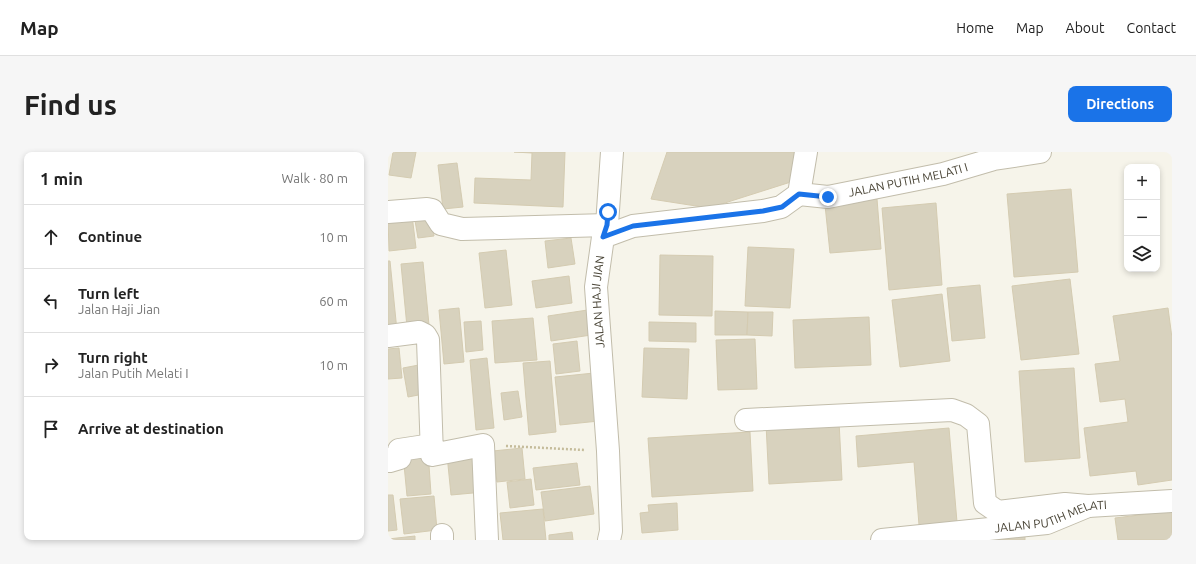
<!DOCTYPE html>
<meta charset="utf-8">
<style>
:root{--surface:#fff;--page:#f6f6f6;--text:#222;--muted:#767676;--line:#e0e0e0;--accent:#1a73e8}
body{margin:0;font-family:Ubuntu,sans-serif;background:var(--page);color:var(--text)}
.controls{position:absolute;right:12px;top:12px;display:grid;overflow:hidden;border-radius:8px;box-shadow:0 2px 6px #0003}
.controls button{width:36px;height:36px;display:grid;place-items:center;padding:0;border:0;border-bottom:1px solid var(--line);background:var(--surface);color:var(--text);font:20px sans-serif}
.stop{position:absolute;width:12px;height:12px;margin:-9px;border:3px solid #1a73e8;border-radius:50%;background:#fff}
.stop.end{background:#1a73e8;border-color:#fff;box-shadow:0 1px 4px #0008}
.list{margin:0;padding:0;list-style:none}
h2{display:flex;justify-content:space-between;align-items:center;height:52px;margin:0;padding:0 16px;font-size:17px}
h2 small{font-size:13px;font-weight:400;color:var(--muted)}
.list li{display:grid;grid-template-columns:26px 1fr auto;gap:12px;align-items:center;box-sizing:border-box;height:64px;padding:0 16px;border-top:1px solid var(--line)}
.list b{display:block;font-size:15px;white-space:nowrap}
.list p{margin:0;font-size:13px;white-space:nowrap;color:var(--muted)}
.list em{font-size:13px;font-style:normal;color:var(--muted)}
.icon{flex:none;width:22px;height:22px;fill:none;stroke:currentColor;stroke-width:2;stroke-linecap:round;stroke-linejoin:round}
.map{position:relative;flex:none;width:784px;height:388px;overflow:hidden;border-radius:8px}
header{display:flex;align-items:center;gap:24px;box-sizing:border-box;height:56px;padding:0 20px;background:var(--surface);border-bottom:1px solid var(--line)}
header strong{font-size:19px}
nav{display:flex;gap:22px;margin-inline-start:auto;font-size:14px}
.intro{display:flex;align-items:center;justify-content:space-between;box-sizing:border-box;height:96px;padding:0 24px}
h1{margin:0;font-size:28px}
.button{padding:10px 18px;border-radius:8px;background:var(--accent);color:#fff;font-size:14px;font-weight:700}
main{display:flex;gap:24px;padding:0 24px}
aside{flex:1;background:var(--surface);border-radius:8px;box-shadow:0 2px 6px #0003}
.map>svg:first-child{display:block}
.building{fill:#d8d2be;stroke:#d4cbb1}
.lines{fill:none;stroke-linecap:round;stroke-linejoin:round}
.minor-casing{stroke:#c2bdab;stroke-width:24}
.path{stroke:#c5bc9b;stroke-width:2.5;stroke-dasharray:2 2;stroke-linecap:butt}
.minor{stroke:#fff;stroke-width:22}
.route{stroke:#1a73e8;stroke-width:5}
.labels{text-anchor:middle;stroke-width:3.5;stroke-linejoin:round;paint-order:stroke}
.street-label{font-size:12px;fill:#4a4537;stroke:#fff}
</style>
<header>
<strong>Map</strong>
<nav><a>Home</a><a>Map</a><a>About</a><a>Contact</a></nav>
</header>
<div class="intro"><h1>Find us</h1><a class="button">Directions</a></div>
<main>
<aside>
<h2>1 min<small>Walk · 80 m</small></h2>
<ul class="list">
<li><svg class="icon" aria-label="ahead" viewBox="0 0 24 24"><path d="M12 20V5M6 11l6-6 6 6"/></svg><div><b>Continue</b></div><em>10 m</em></li>
<li><svg class="icon" aria-label="left" viewBox="0 0 24 24"><path d="M17 20v-9H6M10 6l-5 5 5 5"/></svg><div><b>Turn left</b><p>Jalan Haji Jian</p></div><em>60 m</em></li>
<li><svg class="icon" aria-label="right" viewBox="0 0 24 24"><path d="M7 20v-9h11M14 6l5 5-5 5"/></svg><div><b>Turn right</b><p>Jalan Putih Melati I</p></div><em>10 m</em></li>
<li><svg class="icon" aria-label="arrive" viewBox="0 0 24 24"><path d="M6 21V4h12l-3 4 3 4H6"/></svg><div><b>Arrive at destination</b></div></li>
</ul>
</aside>
<div class="map">
<svg width="784" height="388" viewBox="0 0 784 388">
<rect width="100%" height="100%" fill="#f6f4ea"/>
<!-- building -->
<g class="building">
<path d="M 5,0 L 28,0 L 23,26 L 1,23 Z"/>
<path d="M 126,0 L 177,0 L 175,55 L 86,51 L 87,26 L 143,28 L 144,1 Z"/>
<path d="M 279,0 L 416,0 L 406,29 L 321,56 L 263,47 Z"/>
<path d="M 69,11 L 75,55 L 55,57 L 50,13 Z"/>
<path d="M 683,37 L 690,120 L 626,125 L 619,42 Z"/>
<path d="M 489,47 L 493,97 L 442,101 L 437,53 Z"/>
<path d="M 548,51 L 554,133 L 501,138 L 494,56 Z"/>
<path d="M 43,61 L 46,84 L 30,86 L 26,63 Z"/>
<path d="M 24,63 L 28,96 L 1,99 L 0,66 Z"/>
<path d="M 183,86 L 187,112 L 160,116 L 157,89 Z"/>
<path d="M 360,95 L 406,97 L 402,156 L 357,154 Z"/>
<path d="M 118,98 L 124,153 L 97,156 L 91,101 Z"/>
<path d="M 272,103 L 325,104 L 324,164 L 271,163 Z"/>
<path d="M 0,109 L 2,109 L 9,179 L 0,180 Z"/>
<path d="M 35,110 L 41,173 L 19,175 L 13,112 Z"/>
<path d="M 181,124 L 184,151 L 148,156 L 144,129 Z"/>
<path d="M 682,127 L 691,202 L 633,208 L 624,134 Z"/>
<path d="M 592,133 L 597,186 L 564,189 L 559,136 Z"/>
<path d="M 554,142 L 562,209 L 512,215 L 504,148 Z"/>
<path d="M 71,156 L 76,210 L 56,212 L 51,158 Z"/>
<path d="M 780,156 L 784,186 L 784,328 L 750,333 L 748,319 L 702,324 L 696,276 L 740,270 L 737,247 L 712,250 L 707,212 L 732,209 L 725,164 Z"/>
<path d="M 206,157 L 210,182 L 163,189 L 160,164 Z"/>
<path d="M 327,159 L 360,160 L 359,183 L 327,183 Z"/>
<path d="M 360,160 L 385,160 L 384,184 L 359,183 Z"/>
<path d="M 481,165 L 483,213 L 407,216 L 405,168 Z"/>
<path d="M 145,166 L 149,208 L 107,211 L 104,169 Z"/>
<path d="M 93,169 L 95,198 L 78,200 L 76,170 Z"/>
<path d="M 261,170 L 308,171 L 308,190 L 261,189 Z"/>
<path d="M 367,187 L 369,237 L 330,238 L 328,188 Z"/>
<path d="M 189,189 L 192,219 L 168,222 L 165,192 Z"/>
<path d="M 11,196 L 14,226 L 0,227 L 0,197 Z"/>
<path d="M 256,196 L 301,197 L 299,247 L 254,245 Z"/>
<path d="M 99,206 L 106,276 L 88,278 L 82,208 Z"/>
<path d="M 162,209 L 168,280 L 141,283 L 135,211 Z"/>
<path d="M 36,212 L 41,241 L 20,245 L 15,216 Z"/>
<path d="M 686,216 L 692,306 L 637,310 L 631,219 Z"/>
<path d="M 206,221 L 211,269 L 172,273 L 167,225 Z"/>
<path d="M 130,239 L 134,265 L 116,268 L 113,241 Z"/>
<path d="M 451,269 L 454,328 L 381,332 L 378,272 Z"/>
<path d="M 561,276 L 569,370 L 531,373 L 526,310 L 470,315 L 468,284 Z"/>
<path d="M 362,280 L 365,339 L 264,345 L 260,286 Z"/>
<path d="M 134,296 L 137,327 L 109,330 L 105,299 Z"/>
<path d="M 92,297 L 96,340 L 63,343 L 59,303 Z"/>
<path d="M 40,299 L 43,342 L 19,344 L 15,302 Z"/>
<path d="M 189,311 L 192,333 L 148,338 L 145,316 Z"/>
<path d="M 143,327 L 146,353 L 122,356 L 119,330 Z"/>
<path d="M 202,334 L 206,362 L 157,369 L 153,340 Z"/>
<path d="M 0,343 L 5,343 L 9,378 L 0,379 Z"/>
<path d="M 46,344 L 49,378 L 16,382 L 12,347 Z"/>
<path d="M 289,351 L 290,378 L 254,381 L 252,361 L 261,360 L 260,353 Z"/>
<path d="M 155,357 L 158,388 L 115,388 L 112,361 Z"/>
<path d="M 784,359 L 784,388 L 730,388 L 727,366 Z"/>
<path d="M 184,380 L 185,388 L 161,388 L 161,383 Z"/>
<path d="M 637,383 L 637,388 L 600,388 Z"/>
<path d="M 27,384 L 27,388 L 0,388 L 0,387 Z"/>
</g>
<g class="lines">
<defs>
<g id="minor">
<path id="s1" d="M 411,42 L 440,45 L 555,22 L 606,7 L 652,0"/>
<path d="M 0,60 L 39,57 L 44,58 L 53,72 L 74,77 L 219,73"/>
<path d="M 215,85 L 219,73 L 224,0"/>
<path d="M 0,184 L 31,180 L 37,183 L 40,188 L 44,303 L 95,293 L 99,388"/>
<path d="M 358,268 L 564,258 L 578,263 L 590,272 L 597,351 L 610,360 L 677,352 L 700,354"/>
<path d="M 0,307 L 2,309 L 12,306 L 11,298 L 44,293"/>
<path d="M 54,383 L 54,388"/>
<path id="s2" d="M 221,388 L 223,379 L 220,299 L 208,135 L 215,85 L 245,74 L 375,59 L 393,55 L 411,42 L 418,0"/>
<path id="s3" d="M 494,388 L 659,371 L 700,354 L 784,349"/>
</g>
</defs>
<!-- minor casing -->
<use href="#minor" class="minor-casing"/>
<!-- path -->
<path class="path" d="M 118,294 L 197,298"/>
<!-- minor -->
<use href="#minor" class="minor"/>
</g>
<g class="lines">
<!-- route -->
<path class="route" d="M 220,60 L 219,73 L 215,85 L 245,74 L 375,59 L 394,55 L 411,42 L 440,45"/>
</g>
<g class="labels">
<!-- street labels -->
<g class="street-label">
<text dy="4" stroke="none"><textPath href="#s1" startOffset="111">JALAN PUTIH MELATI I</textPath></text>
<text dy="4" stroke="none"><textPath href="#s2" startOffset="239">JALAN HAJI JIAN</textPath></text>
<text dy="4" stroke="none"><textPath href="#s3" startOffset="171">JALAN PUTIH MELATI</textPath></text>
</g>
</g>
</svg>
<div class="controls">
<button>+</button>
<button>−</button>
<button><svg class="icon" aria-label="layers" viewBox="0 0 24 24"><path d="M12 4l9 5-9 5-9-5zM3 14l9 5 9-5"/></svg></button>
</div>
<div class="stop" style="left:220px;top:60px"></div>
<div class="stop end" style="left:440px;top:45px"></div>
</div>
</main>
